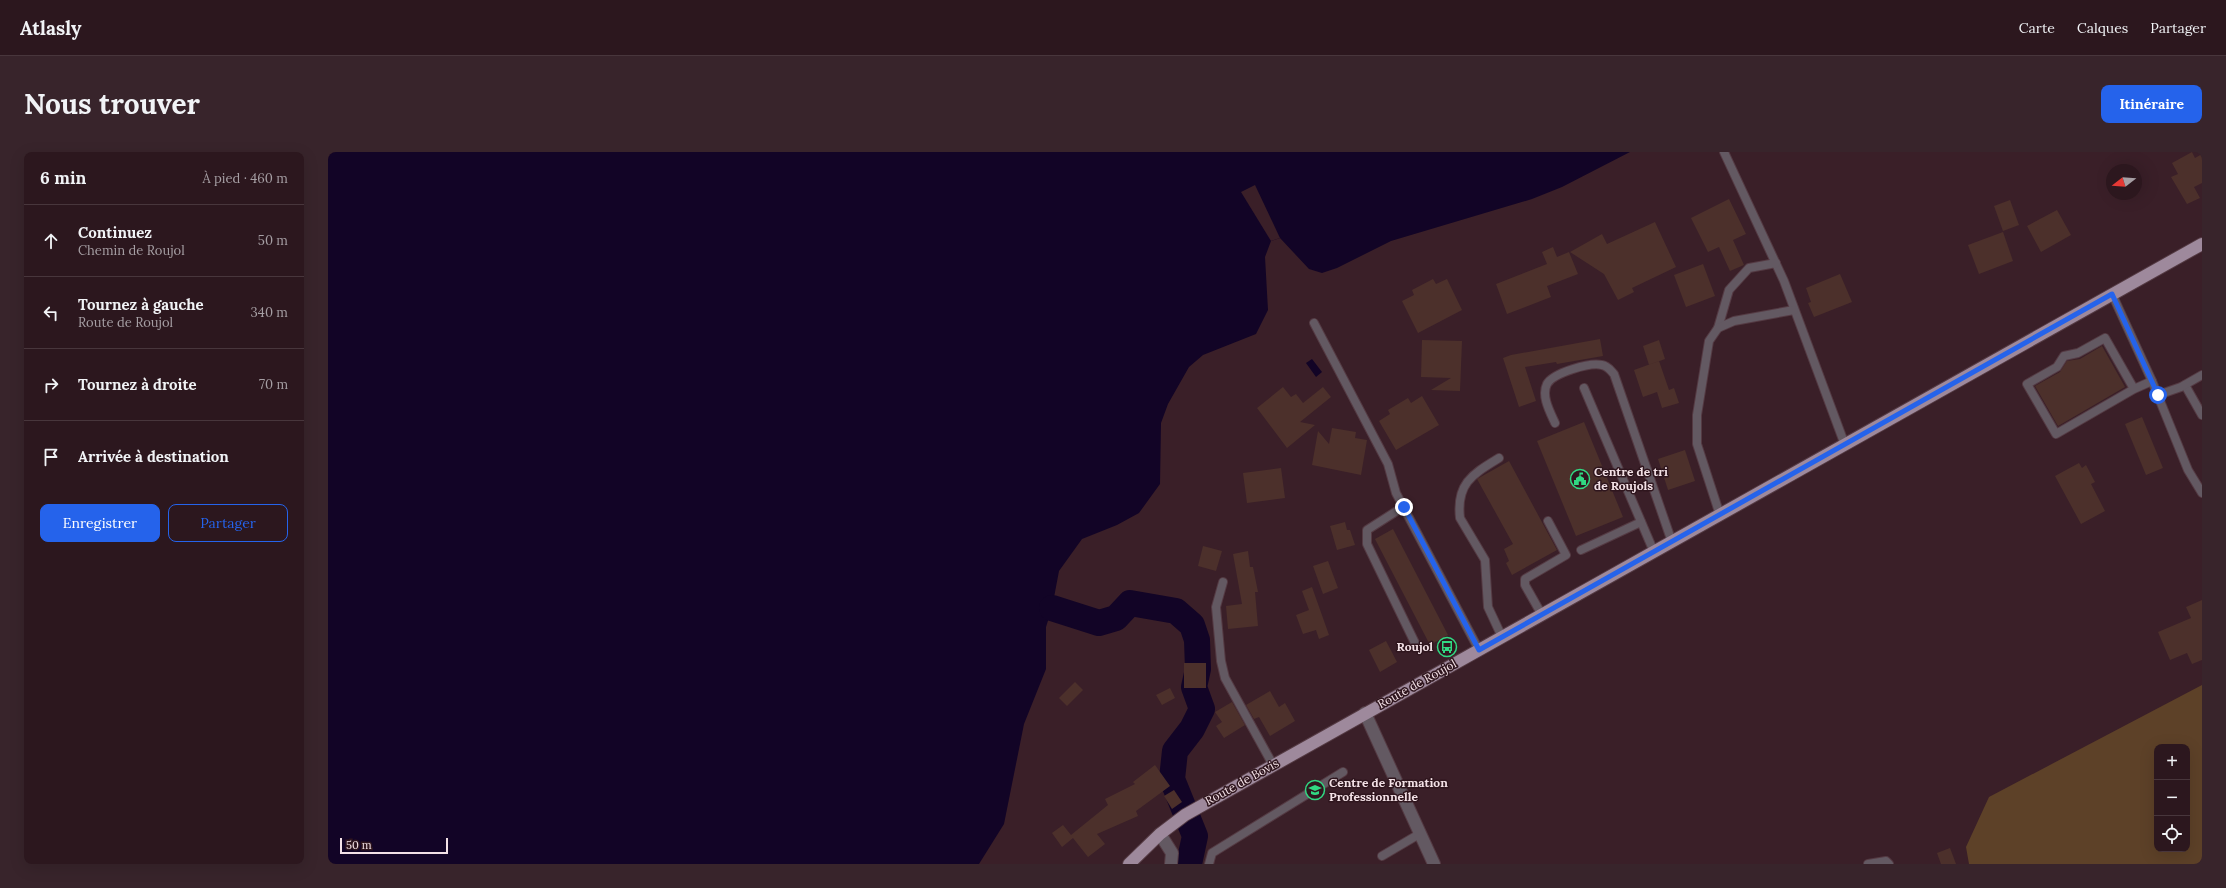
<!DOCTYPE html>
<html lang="fr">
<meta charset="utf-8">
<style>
:root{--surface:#2c171e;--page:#38242b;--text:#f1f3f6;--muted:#a69fa4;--line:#48363c;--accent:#2563eb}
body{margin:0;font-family:Lora,serif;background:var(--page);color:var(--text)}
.controls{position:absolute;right:12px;bottom:12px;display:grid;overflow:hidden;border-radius:8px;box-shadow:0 4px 16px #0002}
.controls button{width:36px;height:36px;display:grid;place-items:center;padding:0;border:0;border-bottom:1px solid var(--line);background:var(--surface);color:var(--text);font:20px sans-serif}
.compass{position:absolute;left:1778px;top:12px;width:36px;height:36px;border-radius:50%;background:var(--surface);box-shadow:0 4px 16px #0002;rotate:253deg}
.scale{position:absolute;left:12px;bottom:10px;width:108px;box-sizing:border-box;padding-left:4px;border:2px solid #f3e1e6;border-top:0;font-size:11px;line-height:14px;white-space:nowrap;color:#f3e1e6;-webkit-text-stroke:3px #2f161e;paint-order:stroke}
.stop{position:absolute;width:12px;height:12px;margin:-9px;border:3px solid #2563eb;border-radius:50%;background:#fff}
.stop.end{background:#2563eb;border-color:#fff;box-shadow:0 1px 4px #0008}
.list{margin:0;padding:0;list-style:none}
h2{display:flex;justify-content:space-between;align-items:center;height:52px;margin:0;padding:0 16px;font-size:17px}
h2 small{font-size:13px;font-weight:400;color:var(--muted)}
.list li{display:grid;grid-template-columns:26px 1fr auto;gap:12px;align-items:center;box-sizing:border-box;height:72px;padding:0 16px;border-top:1px solid var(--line)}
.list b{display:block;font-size:15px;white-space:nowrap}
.list p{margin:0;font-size:13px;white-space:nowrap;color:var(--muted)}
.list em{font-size:13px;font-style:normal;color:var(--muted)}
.actions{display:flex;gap:8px;padding:12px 16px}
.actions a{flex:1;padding:9px 0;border:1px solid var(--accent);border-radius:8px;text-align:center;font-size:14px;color:var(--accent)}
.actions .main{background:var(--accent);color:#fff}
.icon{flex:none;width:22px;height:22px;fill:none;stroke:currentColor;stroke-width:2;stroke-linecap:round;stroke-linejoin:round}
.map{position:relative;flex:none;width:1874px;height:712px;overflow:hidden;border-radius:8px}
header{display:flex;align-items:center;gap:24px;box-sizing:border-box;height:56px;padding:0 20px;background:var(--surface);border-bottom:1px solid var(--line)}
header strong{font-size:19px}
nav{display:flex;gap:22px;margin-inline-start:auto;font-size:14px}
.intro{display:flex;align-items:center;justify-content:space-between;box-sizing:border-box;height:96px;padding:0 24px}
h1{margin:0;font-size:28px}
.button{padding:10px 18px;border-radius:8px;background:var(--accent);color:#fff;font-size:14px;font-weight:700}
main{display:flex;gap:24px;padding:0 24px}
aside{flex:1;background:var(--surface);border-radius:8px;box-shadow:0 4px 16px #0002}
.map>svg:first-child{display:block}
.green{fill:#5d4128;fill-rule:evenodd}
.water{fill:#120426}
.pier{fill:#3a1f28}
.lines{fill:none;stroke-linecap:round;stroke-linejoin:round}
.river{stroke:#120426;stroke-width:26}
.building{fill:#4c302b}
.lane-casing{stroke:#543a43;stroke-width:10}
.street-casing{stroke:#543a43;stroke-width:14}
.primary-casing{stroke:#543a43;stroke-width:14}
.lane{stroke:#635962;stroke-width:8}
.street{stroke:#635962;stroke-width:12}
.primary{stroke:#9e899c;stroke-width:12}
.route{stroke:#2563eb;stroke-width:5}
.labels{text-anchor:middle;stroke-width:3;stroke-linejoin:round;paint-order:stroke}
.poi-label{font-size:12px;font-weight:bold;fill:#f3e1e6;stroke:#2f161e;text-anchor:start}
.street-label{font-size:12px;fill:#f3e1e6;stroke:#2f161e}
</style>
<header>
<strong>Atlasly</strong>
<nav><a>Carte</a><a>Calques</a><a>Partager</a></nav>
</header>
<div class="intro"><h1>Nous trouver</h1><a class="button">Itinéraire</a></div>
<main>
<aside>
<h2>6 min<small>À pied · 460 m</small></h2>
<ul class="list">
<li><svg class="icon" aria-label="ahead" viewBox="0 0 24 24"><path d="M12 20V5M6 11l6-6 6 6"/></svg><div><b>Continuez</b><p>Chemin de Roujol</p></div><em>50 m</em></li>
<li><svg class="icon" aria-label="left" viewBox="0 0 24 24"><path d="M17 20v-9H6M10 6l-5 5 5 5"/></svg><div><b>Tournez à gauche</b><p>Route de Roujol</p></div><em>340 m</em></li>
<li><svg class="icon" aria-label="right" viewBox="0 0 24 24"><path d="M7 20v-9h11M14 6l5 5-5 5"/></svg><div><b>Tournez à droite</b></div><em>70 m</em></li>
<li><svg class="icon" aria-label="arrive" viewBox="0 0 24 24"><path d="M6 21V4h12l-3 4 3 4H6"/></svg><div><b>Arrivée à destination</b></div></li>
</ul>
<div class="actions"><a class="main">Enregistrer</a><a>Partager</a></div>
</aside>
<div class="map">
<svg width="1874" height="712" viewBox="0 0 1874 712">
<rect width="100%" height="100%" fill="#3a1f28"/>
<!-- green -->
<path class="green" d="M 1874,533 L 1874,712 L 1641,712 L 1638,695 L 1661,645 ZM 1829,595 L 1859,595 L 1859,697 L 1829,697 Z"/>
<!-- water -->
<g class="water">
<path d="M 0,0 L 1302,0 L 1234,35 L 1204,47 L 1063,89 L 1009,116 L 994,121 L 981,117 L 952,86 L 943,89 L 937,105 L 940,158 L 928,182 L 875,203 L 861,215 L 840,252 L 833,271 L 832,332 L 811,361 L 789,373 L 754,387 L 731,419 L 724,456 L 718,475 L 718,517 L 696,572 L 676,672 L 651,712 L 0,712 Z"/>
<path d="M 984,207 L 994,220 L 988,225 L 978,211 Z"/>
</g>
<!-- pier -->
<path class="pier" d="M 927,33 L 952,86 L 943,89 L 913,40 Z"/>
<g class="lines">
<!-- river -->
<path class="river" d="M 724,456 L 771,471 L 788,466 L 802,451 L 848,459 L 864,473 L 869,488 L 870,517 L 866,535 L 874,557 L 864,577 L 847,599 L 844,627 L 867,684 L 861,712"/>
</g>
<!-- building -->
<g class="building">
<path d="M 1864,0 L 1867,6 L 1874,2 L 1874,31 L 1866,35 L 1872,46 L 1859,52 L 1843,25 L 1850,22 L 1844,11 Z"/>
<path d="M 1401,47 L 1418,82 L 1405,88 L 1416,113 L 1402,119 L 1391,95 L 1380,100 L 1363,66 Z"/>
<path d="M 1682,48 L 1691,73 L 1675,79 L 1666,54 Z"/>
<path d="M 1729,58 L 1743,83 L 1713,100 L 1699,74 Z"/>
<path d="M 1327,70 L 1348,115 L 1304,136 L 1306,140 L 1290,148 L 1276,122 L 1242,100 L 1274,82 L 1279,92 Z"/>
<path d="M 1675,80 L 1685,109 L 1651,122 L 1640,93 Z"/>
<path d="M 1225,95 L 1229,105 L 1241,100 L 1250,122 L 1219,134 L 1223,145 L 1179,162 L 1168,132 L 1219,112 L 1214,100 Z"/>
<path d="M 1375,112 L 1387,144 L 1358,155 L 1346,123 Z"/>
<path d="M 1512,122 L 1524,150 L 1486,165 L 1480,151 L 1483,150 L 1478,136 Z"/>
<path d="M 1105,127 L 1108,132 L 1119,127 L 1134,158 L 1090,181 L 1074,149 L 1086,143 L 1084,138 Z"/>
<path d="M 1272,187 L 1275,204 L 1229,212 L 1228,210 L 1197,215 L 1208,249 L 1191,255 L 1175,206 L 1183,203 Z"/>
<path d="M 1094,188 L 1134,189 L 1132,239 L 1103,238 L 1123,226 L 1093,225 Z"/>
<path d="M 1331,188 L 1337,207 L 1321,213 L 1315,194 Z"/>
<path d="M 1774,194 L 1797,235 L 1730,274 L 1707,234 L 1732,220 L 1739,209 L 1752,207 Z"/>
<path d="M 1331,209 L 1341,238 L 1346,236 L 1351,251 L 1334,256 L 1329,240 L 1315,245 L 1306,218 Z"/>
<path d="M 955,235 L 963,245 L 968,242 L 975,251 L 995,235 L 1003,245 L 972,270 L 987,273 L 959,296 L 929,256 Z"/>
<path d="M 1094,244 L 1111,273 L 1068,298 L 1051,269 L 1062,262 L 1060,258 L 1080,246 L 1083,251 Z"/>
<path d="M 1814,265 L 1835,316 L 1818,323 L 1797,272 Z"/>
<path d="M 1256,270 L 1295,365 L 1248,384 L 1209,289 Z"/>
<path d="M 1004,276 L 1028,280 L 1027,286 L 1039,288 L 1033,323 L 984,313 L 990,279 L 1001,292 Z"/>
<path d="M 1357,298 L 1367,329 L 1340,338 L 1330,307 Z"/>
<path d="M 1181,309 L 1229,398 L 1184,423 L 1178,411 L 1181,409 L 1176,397 L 1185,392 L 1149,327 Z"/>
<path d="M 1751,311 L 1754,316 L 1758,313 L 1767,330 L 1763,332 L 1777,359 L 1753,372 L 1727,324 Z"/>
<path d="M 953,316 L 957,346 L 919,351 L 915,321 Z"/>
<path d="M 1017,370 L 1019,378 L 1022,378 L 1027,393 L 1009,398 L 1002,374 Z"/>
<path d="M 1065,377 L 1120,483 L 1102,493 L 1047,387 Z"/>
<path d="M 875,394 L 894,399 L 888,419 L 870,414 Z"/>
<path d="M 920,399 L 922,415 L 925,415 L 930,440 L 927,440 L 930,474 L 900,477 L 898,454 L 914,452 L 905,402 Z"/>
<path d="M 1000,409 L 1010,436 L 995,442 L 985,414 Z"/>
<path d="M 984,435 L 1001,483 L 991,487 L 988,478 L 975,482 L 968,463 L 981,458 L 974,439 Z"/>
<path d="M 1874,448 L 1874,508 L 1864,512 L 1859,501 L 1842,508 L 1830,480 L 1863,466 L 1858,455 Z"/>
<path d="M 1058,489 L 1069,510 L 1052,520 L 1041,498 Z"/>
<rect x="856" y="511" width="22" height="25"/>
<path d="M 747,530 L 755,538 L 739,554 L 731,546 Z"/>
<path d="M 842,536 L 847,546 L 834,553 L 828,543 Z"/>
<path d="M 942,539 L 951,555 L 957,551 L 967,569 L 942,584 L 931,565 L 926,567 L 918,553 Z"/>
<path d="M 904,550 L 917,573 L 896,586 L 888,574 L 894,570 L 887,560 Z"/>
<path d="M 827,613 L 842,634 L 808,659 L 810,664 L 769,682 L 777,692 L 760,705 L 745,686 L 734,695 L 724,681 L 735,673 L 743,683 L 780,653 L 777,647 L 807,632 L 805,630 Z"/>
<path d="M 846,638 L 854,650 L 844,657 L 836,644 Z"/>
<path d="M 1622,696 L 1628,712 L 1613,712 L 1609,701 Z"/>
</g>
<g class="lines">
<defs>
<g id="lane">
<path d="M 1396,0 L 1456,129 L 1517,293"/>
<path d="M 1784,142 L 1824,229 L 1860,318 L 1874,341"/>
<path d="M 986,171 L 1060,312 L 1068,341 L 1151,498"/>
<path d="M 1390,176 L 1401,138 L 1421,116 L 1448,111"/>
<path d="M 1857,233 L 1874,263"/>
<path d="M 1256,236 L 1326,400"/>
<path d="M 1806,237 L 1777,186 L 1750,201 L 1736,204 L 1729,215 L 1699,232 L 1728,282 L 1806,237 L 1824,229"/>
<path d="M 1830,243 L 1853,235 L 1874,223"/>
<path d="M 1227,271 C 1222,260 1213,244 1219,232 C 1225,221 1262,210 1274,213 C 1280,214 1282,218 1286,222 L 1344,390"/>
<path d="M 1171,306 C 1145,322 1128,331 1132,366 L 1157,408 L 1160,455 L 1174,485"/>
<path d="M 1075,355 L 1039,378 L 1039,392 L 1087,491"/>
<path d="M 1392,363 L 1369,292 L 1369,263 L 1381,189 L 1390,176 L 1406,169 L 1466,158"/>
<path d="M 1253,398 L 1313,370"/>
<path d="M 895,430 L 888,455 L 893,509 L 897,526 L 945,613"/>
<path d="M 1214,463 L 1197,433 L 1197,427 L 1238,403 L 1220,369"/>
<path d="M 1054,704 L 1093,681"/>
<path d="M 881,712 L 884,701 L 1015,620"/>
<path d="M 1540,712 L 1558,709 L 1561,712"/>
</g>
<g id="street">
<path d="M 1037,561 L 1106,712"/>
<path d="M 832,682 L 844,701 L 843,712"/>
</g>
<path id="primary" d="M 801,712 L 832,682 L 857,663 L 1874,92"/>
</defs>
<!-- lane casing -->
<use href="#lane" class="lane-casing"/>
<!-- street casing -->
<use href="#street" class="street-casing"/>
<!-- primary casing -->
<use href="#primary" class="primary-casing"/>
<!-- lane -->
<use href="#lane" class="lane"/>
<!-- street -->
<use href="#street" class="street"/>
<!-- primary -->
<use href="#primary" class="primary"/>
</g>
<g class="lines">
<!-- route -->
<path class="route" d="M 1076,355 L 1151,498 L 1784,142 L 1830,243"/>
</g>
<!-- icons -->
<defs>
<symbol id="civic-ring" viewBox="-11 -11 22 22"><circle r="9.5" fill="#2f161e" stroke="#31d882" stroke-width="1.5"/><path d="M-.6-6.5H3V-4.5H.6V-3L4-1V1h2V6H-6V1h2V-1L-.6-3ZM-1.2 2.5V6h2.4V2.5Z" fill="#31d882"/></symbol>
<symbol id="bus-ring" viewBox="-11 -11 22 22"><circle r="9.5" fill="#2f161e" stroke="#31d882" stroke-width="1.5"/><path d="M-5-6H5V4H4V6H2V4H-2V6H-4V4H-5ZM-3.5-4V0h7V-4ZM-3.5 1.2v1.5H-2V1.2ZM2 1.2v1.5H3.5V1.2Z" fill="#31d882"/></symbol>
<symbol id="school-ring" viewBox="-11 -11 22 22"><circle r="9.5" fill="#2f161e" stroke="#31d882" stroke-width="1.5"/><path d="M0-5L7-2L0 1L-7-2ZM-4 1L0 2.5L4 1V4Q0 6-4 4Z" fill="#31d882"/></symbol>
</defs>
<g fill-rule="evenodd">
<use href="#civic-ring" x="1241" y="316" width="22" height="22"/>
<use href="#bus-ring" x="1108" y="484" width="22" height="22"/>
<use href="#school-ring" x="976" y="627" width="22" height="22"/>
</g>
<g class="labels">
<!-- poi labels -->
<g class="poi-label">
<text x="1266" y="324">Centre de tri<tspan x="1266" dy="14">de Roujols</tspan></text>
<text x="1105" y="499" text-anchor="end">Roujol</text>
<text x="1001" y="635">Centre de Formation<tspan x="1001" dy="14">Professionnelle</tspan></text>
</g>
<!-- street labels -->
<g class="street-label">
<text transform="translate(1089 532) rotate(-29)" y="4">Route de Roujol</text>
<text transform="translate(914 630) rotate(-29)" y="4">Route de Bovis</text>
</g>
</g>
</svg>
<div class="controls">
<button>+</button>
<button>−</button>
<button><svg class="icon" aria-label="locate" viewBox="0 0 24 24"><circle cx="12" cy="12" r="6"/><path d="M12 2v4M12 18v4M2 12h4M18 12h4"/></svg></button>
</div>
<svg class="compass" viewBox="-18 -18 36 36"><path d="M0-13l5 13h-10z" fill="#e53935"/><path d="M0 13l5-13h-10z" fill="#a69fa4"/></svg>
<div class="scale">50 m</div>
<div class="stop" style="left:1830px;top:243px"></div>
<div class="stop end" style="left:1076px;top:355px"></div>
</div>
</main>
